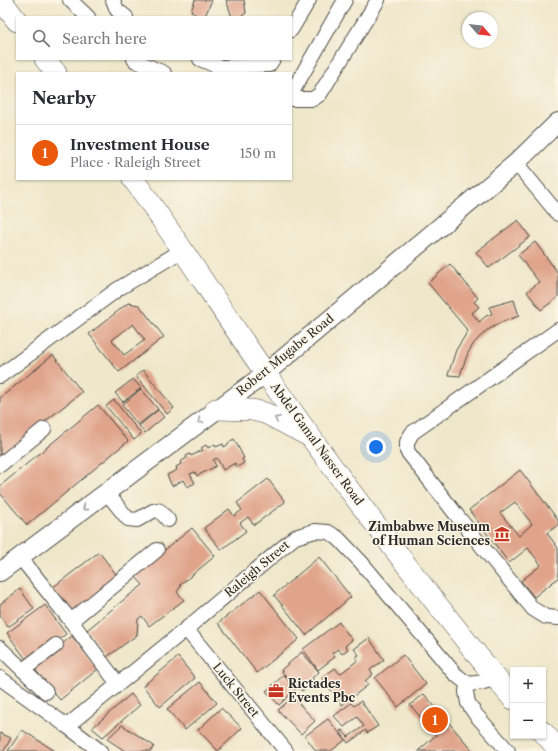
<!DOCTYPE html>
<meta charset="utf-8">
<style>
:root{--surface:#fff;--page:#f7f7f7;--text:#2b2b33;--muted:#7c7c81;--line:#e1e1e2;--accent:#ea580c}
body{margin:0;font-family:"Libre Caslon Text",serif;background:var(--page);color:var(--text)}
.controls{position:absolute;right:12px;bottom:12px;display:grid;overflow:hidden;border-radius:0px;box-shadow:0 1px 3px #0004}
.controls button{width:36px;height:36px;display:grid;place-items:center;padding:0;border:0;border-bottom:1px solid var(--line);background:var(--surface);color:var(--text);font:20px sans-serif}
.compass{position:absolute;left:462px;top:12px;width:36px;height:36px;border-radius:50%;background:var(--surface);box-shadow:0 1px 3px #0004;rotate:118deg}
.you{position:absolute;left:376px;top:447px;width:14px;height:14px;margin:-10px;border:3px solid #fff;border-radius:50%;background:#1a73e8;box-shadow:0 0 0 6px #1a73e833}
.badge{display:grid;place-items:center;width:26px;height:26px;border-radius:50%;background:var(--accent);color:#fff;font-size:13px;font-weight:700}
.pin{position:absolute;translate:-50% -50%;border:2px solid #fff;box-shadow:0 1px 4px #0006}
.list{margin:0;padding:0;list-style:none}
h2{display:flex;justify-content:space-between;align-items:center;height:52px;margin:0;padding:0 16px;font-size:17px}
h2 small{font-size:13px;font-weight:400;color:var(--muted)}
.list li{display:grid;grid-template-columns:26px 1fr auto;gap:12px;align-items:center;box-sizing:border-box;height:56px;padding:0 16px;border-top:1px solid var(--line)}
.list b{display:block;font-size:15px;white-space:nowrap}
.list p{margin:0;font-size:13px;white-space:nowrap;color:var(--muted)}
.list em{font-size:13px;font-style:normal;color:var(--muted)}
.icon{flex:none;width:22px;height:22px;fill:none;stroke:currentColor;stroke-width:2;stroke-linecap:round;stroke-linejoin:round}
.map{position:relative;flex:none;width:558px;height:751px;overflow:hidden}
.search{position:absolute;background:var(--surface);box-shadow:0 1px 3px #0004;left:16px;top:16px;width:276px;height:44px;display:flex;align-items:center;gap:10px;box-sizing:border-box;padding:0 14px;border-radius:0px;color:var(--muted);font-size:15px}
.panel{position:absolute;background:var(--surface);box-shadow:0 1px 3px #0004;left:16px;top:72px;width:276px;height:108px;border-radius:0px}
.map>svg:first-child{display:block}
.building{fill:#e0a48b;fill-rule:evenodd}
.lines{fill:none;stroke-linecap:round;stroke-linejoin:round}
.minor-casing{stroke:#484743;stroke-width:16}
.major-casing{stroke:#484743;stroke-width:20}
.highway-casing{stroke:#484743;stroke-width:22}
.minor{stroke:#fff;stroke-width:14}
.major{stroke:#fff;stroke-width:18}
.highway{stroke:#fff;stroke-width:21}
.oneway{stroke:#a0a0a0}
.labels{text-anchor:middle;stroke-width:3;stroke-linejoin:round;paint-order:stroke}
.street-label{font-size:12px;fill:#2b2b2b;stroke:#fcf5e5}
.poi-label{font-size:12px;font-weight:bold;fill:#2b2b2b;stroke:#fcf5e5;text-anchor:end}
</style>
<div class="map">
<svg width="558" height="751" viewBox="0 0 558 751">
<rect width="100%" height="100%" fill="#fcf5e5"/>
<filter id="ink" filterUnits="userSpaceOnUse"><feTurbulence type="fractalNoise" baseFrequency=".025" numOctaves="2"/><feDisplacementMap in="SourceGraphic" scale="8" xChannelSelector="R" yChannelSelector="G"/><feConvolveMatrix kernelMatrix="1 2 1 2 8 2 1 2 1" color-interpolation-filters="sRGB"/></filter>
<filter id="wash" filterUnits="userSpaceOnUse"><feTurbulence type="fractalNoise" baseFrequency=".012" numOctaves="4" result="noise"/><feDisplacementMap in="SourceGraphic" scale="16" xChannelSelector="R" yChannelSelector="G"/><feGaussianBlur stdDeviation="0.9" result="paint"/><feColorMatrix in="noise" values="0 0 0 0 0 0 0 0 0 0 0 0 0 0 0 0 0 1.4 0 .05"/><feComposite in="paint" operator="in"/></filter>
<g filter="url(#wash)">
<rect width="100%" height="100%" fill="#eee7ca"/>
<g id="blocks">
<!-- building -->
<g class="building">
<path d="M 195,0 L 212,0 L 205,16 L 197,16 L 191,11 Z"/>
<path d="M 226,0 L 244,0 L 246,13 L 240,17 L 232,17 Z"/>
<path d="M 518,220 L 530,237 L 489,268 L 476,252 Z"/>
<path d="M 535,242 L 558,273 L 558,297 L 541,310 L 527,292 L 539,282 L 518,255 Z"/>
<path d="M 450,264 L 478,298 L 474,302 L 479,307 L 472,313 L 479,322 L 486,316 L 492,314 L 489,307 L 514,300 L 519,316 L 502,322 L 486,331 L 474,343 L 468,353 L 462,369 L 460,376 L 448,375 L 456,350 L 468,331 L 428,283 Z"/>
<path d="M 128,303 L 139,305 L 164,337 L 119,372 L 89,334 ZM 133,324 L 145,340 L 124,355 L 112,340 Z"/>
<path d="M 53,355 L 82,392 L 0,457 L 0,398 Z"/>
<path d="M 143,370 L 174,408 L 167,414 L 136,376 Z"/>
<path d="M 133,379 L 141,388 L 123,402 L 115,393 Z"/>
<path d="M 141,389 L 158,409 L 138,425 L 122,405 Z"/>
<path d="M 114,400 L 141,434 L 134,440 L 106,406 Z"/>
<path d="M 98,405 L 128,441 L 27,525 L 0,493 L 0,486 Z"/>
<path d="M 158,410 L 164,417 L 145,433 L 139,426 Z"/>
<path d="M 234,439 L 244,458 L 242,459 L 244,463 L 237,467 L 235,463 L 223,470 L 217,458 L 213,460 L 216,466 L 197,476 L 195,472 L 190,474 L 195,483 L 187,487 L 183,480 L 172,486 L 167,475 L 177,470 L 176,467 L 181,464 L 180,462 L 187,458 L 186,456 L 190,454 L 191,456 L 203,450 L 201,448 L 206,445 L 208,448 L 215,444 L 216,447 L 223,444 L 224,447 L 229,444 L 229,442 Z"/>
<path d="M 520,470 L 558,520 L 558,525 L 547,533 L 558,548 L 558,578 L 534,597 L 521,581 L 541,565 L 528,548 L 509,563 L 469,510 ZM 515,502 L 532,524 L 519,536 L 500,513 Z"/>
<path d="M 268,479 L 285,502 L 254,525 L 248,517 L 240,523 L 246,531 L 221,550 L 204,528 L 229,509 L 234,516 L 242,510 L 237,503 Z"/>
<path d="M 192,528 L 215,556 L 180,585 L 181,586 L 177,592 L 184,600 L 149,626 L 142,616 L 138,619 L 137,635 L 107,657 L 87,630 L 127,597 L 143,585 L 134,575 Z"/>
<path d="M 99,552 L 119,578 L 72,615 L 52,588 Z"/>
<path d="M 319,557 L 351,597 L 306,635 L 274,595 Z"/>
<path d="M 20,589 L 34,609 L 8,627 L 0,616 L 0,604 Z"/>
<path d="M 260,590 L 299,639 L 257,673 L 218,623 Z"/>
<path d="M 45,605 L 66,634 L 28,662 L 7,633 Z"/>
<path d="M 339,622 L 352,640 L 345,646 L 348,649 L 342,654 L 338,649 L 332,653 L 335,657 L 318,670 L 303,649 Z"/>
<path d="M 72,636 L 98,669 L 60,700 L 33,667 Z"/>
<path d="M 369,638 L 384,660 L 370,670 L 373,674 L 365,681 L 368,685 L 342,705 L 322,678 L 335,668 L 340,674 L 358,660 L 356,657 L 359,655 L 354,649 Z"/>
<path d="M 302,652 L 319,672 L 312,678 L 314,681 L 302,691 L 299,688 L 296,689 L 279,705 L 266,691 L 284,675 L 292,684 L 281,670 Z"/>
<path d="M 403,655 L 426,684 L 398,707 L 375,678 Z"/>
<path d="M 178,657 L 195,678 L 160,707 L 143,686 Z"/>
<path d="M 200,682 L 217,703 L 185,730 L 167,709 Z"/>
<path d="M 131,694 L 140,705 L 103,737 L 92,728 Z"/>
<path d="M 424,694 L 473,751 L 418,751 L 436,735 L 410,705 Z"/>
<path d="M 293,697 L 315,721 L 301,734 L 278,710 Z"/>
<path d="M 361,701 L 378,726 L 367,733 L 366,730 L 348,743 L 340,731 L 342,730 L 348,737 L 364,726 L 357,717 L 344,727 L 334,716 L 351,703 L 354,706 Z"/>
<path d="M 221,708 L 242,728 L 218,751 L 198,730 Z"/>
<path d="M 328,719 L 345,740 L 331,751 L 316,751 L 305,736 Z"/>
<path d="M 122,725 L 154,746 L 151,751 L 125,751 L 107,739 Z"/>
<path d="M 22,730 L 55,751 L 8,751 Z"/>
<path d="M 0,733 L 11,738 L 4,751 L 0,751 Z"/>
</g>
</g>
</g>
<g filter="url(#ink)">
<use href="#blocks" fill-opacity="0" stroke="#484743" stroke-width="1"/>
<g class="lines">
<defs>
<g id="minor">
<path d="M 70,0 L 88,17"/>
<path d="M 113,0 L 117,10 L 126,17"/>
<path d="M 291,30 L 309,0"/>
<path d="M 134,59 L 136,61 L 164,73"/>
<path d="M 200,59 L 219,67 L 269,65 L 273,59"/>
<path d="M 291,94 L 345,0"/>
<path d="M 291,99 L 313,99 L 320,94 L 378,0"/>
<path d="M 516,163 L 558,214"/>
<path d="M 558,330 L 412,433 L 407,442 L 407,451 L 458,517 L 533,609 L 546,617 L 558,618"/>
<path d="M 0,376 L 118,289 L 183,250"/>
<path d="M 0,465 L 44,429"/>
<path d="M 106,492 L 128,519 L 137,520 L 153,511 L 157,510 L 160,511 L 168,520"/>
<path d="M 20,557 L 71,621 L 118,684"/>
<path d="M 71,621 L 157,550"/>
<path d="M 186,629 L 286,751"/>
<path d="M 0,648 L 46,692"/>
<path d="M 23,670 L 56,645"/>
<path d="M 0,678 L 67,726 L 100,751"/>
<path d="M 467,683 L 466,692 L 468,703 L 476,715 L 508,751"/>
<path d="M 67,726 L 186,629 L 295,537 L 315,531 L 328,532 L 338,538 L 361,562 L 455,674 C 459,677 463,681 468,683 C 475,685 489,680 497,679"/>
</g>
<path id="major" d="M 0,572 L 266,373 L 516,163 L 558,122"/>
<g id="highway">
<path d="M 1,0 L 17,21"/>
<path d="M 45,59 L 56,73"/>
<path d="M 133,179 C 180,243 221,310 266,374 C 344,486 427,594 513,699"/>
<path d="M 216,409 L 252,410 L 265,413 L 307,435"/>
<path d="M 543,732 L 558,749"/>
</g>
</defs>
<!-- minor casing -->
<use href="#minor" class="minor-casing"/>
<!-- major casing -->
<use href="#major" class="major-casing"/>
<!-- highway casing -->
<use href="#highway" class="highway-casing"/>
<!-- minor -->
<use href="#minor" class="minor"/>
<!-- major -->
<use href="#major" class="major"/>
<!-- highway -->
<use href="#highway" class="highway"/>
</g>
<!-- one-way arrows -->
<defs><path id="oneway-chevron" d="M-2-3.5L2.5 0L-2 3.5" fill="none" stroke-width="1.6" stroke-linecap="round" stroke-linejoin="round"/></defs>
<g class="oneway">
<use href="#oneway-chevron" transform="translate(277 419) rotate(-153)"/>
<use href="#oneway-chevron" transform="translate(200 421) rotate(143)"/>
<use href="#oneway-chevron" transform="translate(85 508) rotate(143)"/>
</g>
</g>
<!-- icons -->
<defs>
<symbol id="museum-bare" viewBox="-9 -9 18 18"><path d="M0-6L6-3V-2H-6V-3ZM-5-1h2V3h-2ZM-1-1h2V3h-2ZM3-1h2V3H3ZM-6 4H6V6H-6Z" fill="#c8321e" stroke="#fcf5e5" stroke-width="2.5" paint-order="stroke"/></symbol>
<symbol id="office-bare" viewBox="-9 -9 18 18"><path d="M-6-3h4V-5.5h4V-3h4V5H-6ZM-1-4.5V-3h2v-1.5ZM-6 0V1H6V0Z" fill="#c8321e" stroke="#fcf5e5" stroke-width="2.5" paint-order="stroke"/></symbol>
</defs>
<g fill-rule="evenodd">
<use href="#museum-bare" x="491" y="523" width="22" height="22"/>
<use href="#office-bare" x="265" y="680" width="22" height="22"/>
</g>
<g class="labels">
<!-- street labels -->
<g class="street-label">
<text transform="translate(285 355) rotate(-39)" y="4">Robert Mugabe Road</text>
<text transform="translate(317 444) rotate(54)" y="4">Abdel Gamal Nasser Road</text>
<text transform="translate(257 569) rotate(-40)" y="4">Raleigh Street</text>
<text transform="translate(236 690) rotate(51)" y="4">Luck Street</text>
</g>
<!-- poi labels -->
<g class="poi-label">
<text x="490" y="531">Zimbabwe Museum<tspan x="490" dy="14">of Human Sciences</tspan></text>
<text x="288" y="688" text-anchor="start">Rictades<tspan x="288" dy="14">Events Pbc</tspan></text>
</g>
</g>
</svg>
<div class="controls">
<button>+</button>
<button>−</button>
</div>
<svg class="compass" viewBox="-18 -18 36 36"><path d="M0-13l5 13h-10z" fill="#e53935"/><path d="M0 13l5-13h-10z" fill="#7c7c81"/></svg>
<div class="you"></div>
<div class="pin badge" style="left:435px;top:720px">1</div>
<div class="search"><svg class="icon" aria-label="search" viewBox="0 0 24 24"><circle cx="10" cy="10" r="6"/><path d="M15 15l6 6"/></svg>Search here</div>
<section class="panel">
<h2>Nearby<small></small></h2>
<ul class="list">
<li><span class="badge">1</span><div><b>Investment House</b><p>Place · Raleigh Street</p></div><em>150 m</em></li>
</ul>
</section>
</div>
